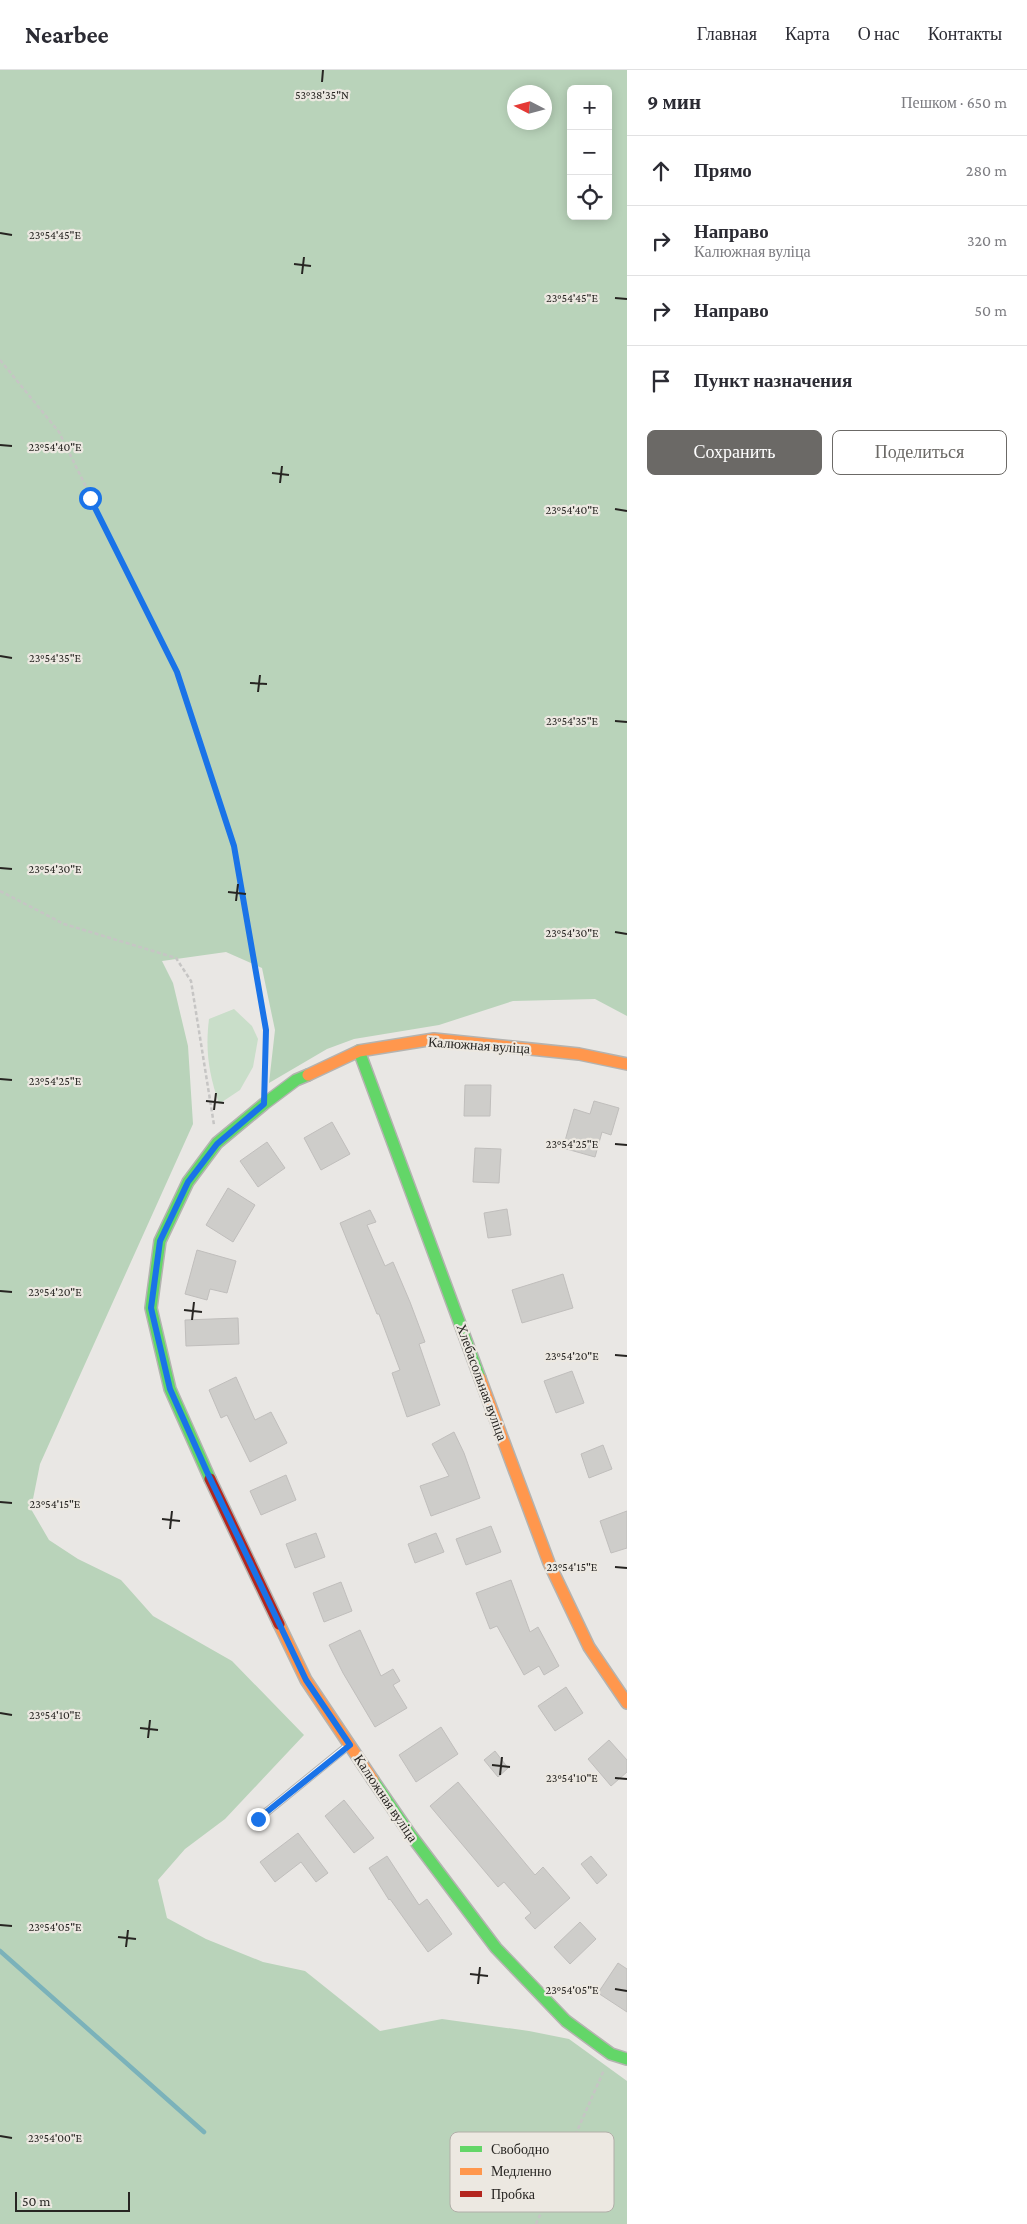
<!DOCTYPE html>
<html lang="ru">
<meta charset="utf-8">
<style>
:root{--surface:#fff;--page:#f2f2f3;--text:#2b2b33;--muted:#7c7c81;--line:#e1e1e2;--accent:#6b6966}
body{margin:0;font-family:"Crimson Pro",serif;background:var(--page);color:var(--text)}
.controls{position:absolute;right:15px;top:15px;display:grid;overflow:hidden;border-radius:8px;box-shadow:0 2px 12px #0003}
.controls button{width:45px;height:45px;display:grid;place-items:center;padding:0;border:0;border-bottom:1px solid var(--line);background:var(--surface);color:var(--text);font:25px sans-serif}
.compass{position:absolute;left:507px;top:15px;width:45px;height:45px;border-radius:50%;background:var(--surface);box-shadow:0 2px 12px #0003;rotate:276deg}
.scale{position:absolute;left:15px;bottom:12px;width:115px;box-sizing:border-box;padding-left:5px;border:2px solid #272522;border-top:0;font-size:14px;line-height:18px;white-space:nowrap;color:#272522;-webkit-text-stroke:4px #ece8e1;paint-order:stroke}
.stop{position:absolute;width:15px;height:15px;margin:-11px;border:4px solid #1a73e8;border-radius:50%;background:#fff}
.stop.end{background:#1a73e8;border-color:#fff;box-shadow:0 1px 5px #0008}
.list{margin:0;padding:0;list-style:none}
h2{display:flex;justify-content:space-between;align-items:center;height:65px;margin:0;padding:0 20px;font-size:21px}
h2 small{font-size:16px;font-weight:400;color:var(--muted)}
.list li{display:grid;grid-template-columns:32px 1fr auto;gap:15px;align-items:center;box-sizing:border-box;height:70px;padding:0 20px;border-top:1px solid var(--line)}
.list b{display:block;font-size:19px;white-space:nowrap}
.list p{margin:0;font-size:16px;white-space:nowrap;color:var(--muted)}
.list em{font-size:16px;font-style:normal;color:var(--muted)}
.actions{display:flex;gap:10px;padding:15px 20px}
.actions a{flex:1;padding:11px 0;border:1px solid var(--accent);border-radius:8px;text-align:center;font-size:18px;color:var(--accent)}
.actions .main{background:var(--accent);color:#fff}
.icon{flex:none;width:28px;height:28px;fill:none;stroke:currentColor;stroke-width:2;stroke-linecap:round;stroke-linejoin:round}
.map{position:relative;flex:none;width:627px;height:2154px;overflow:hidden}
header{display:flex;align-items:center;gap:30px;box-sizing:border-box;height:70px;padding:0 25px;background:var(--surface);border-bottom:1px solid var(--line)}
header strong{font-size:24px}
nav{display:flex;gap:28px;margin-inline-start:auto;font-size:18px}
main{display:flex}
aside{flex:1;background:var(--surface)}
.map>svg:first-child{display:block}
.green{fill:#c9dec9}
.forest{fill:#b9d3ba;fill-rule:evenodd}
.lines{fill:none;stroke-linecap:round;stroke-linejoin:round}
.stream{stroke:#7bb2ba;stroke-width:4.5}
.building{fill:#cecdca;stroke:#c0bebc}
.lane-casing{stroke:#b4b3b0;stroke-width:9}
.fast-casing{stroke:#b4b3b0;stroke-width:14}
.slow-casing{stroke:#b4b3b0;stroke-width:14}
.jam-casing{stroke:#b4b3b0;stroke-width:14}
.path{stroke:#c6c5c4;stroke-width:2.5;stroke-dasharray:4 2.5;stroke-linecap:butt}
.lane{stroke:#fcfbfb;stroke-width:7}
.fast{stroke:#63d668;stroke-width:11}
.slow{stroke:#ff974d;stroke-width:11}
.jam{stroke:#b3261e;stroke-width:11}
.route{stroke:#1a73e8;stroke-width:6}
.ticks{fill:none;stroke:#272522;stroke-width:2}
.labels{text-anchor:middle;stroke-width:4.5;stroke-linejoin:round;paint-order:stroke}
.street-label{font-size:14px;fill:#272522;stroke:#ece8e1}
.key{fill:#ece8e1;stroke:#b1aea8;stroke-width:1}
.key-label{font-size:14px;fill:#272522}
.ticks-label{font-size:12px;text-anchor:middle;fill:#272522;stroke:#ece8e1;stroke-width:4.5;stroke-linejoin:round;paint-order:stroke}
</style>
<header>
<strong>Nearbee</strong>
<nav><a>Главная</a><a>Карта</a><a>О нас</a><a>Контакты</a></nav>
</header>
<main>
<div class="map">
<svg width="627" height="2154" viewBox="0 0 627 2154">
<rect width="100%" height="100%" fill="#e9e7e4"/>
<!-- green -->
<path class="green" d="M 234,939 L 252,956 L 258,969 L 253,997 L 240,1020 L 219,1034 C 209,1004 205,981 209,949 Z"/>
<!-- forest -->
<path class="forest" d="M 0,0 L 627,0 L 627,946 L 595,929 L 513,931 L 439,955 L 354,969 L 327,979 L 269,1013 L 275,960 L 262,898 L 226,882 L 162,891 L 173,913 L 188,976 L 193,1054 L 40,1394 L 31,1439 L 49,1470 L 78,1489 L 121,1510 L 153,1546 L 232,1591 L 304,1665 L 225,1749 L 185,1779 L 158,1810 L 167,1848 L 206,1869 L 263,1892 L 305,1901 L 380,1961 L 442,1949 L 529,1961 L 569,1969 L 627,2011 L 627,2154 L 0,2154 ZM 571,19 L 608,19 L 608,146 L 571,146 ZM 514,22 L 544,22 L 544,52 L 514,52 Z"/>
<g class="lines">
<!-- stream -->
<path class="stream" d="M 0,1881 L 204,2062"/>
</g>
<!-- building -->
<g class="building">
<path d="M 465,1015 L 491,1015 L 490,1046 L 464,1046 Z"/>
<path d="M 594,1031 L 619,1038 L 611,1065 L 602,1062 L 595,1087 L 563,1078 L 574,1039 L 590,1044 Z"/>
<path d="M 332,1052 L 350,1084 L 321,1100 L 304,1068 Z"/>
<path d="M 267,1072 L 285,1098 L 258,1117 L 240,1091 Z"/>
<path d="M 475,1078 L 501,1079 L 499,1113 L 473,1112 Z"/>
<path d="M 228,1118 L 255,1135 L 233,1172 L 206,1155 Z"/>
<path d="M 507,1139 L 511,1165 L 488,1168 L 484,1143 Z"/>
<path d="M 370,1140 L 376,1152 L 367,1155 L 385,1196 L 393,1192 L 410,1232 L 425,1272 L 419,1274 L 440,1335 L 407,1347 L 392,1303 L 400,1300 L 379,1244 L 377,1244 L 340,1153 Z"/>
<path d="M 197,1180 L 236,1191 L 227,1223 L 210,1219 L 207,1230 L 185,1224 Z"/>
<path d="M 563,1204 L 573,1238 L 522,1253 L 512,1220 Z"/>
<path d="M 238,1248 L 239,1274 L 186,1276 L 185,1250 Z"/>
<path d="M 572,1301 L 584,1333 L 556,1343 L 544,1311 Z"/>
<path d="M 236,1307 L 255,1350 L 271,1342 L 287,1373 L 250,1392 L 227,1345 L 221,1348 L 209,1320 Z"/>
<path d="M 454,1362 L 464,1383 L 480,1428 L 431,1446 L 420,1416 L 449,1406 L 432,1374 Z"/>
<path d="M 603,1375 L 612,1399 L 589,1408 L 581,1384 Z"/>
<path d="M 286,1405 L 296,1430 L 261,1445 L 250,1421 Z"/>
<path d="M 627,1441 L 627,1478 L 611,1483 L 600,1451 Z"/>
<path d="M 491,1456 L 501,1482 L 466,1495 L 456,1469 Z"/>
<path d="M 316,1463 L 325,1487 L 295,1498 L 286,1474 Z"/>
<path d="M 436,1463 L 444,1482 L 415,1493 L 408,1474 Z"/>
<path d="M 511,1510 L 530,1562 L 538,1557 L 559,1596 L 544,1605 L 539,1596 L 524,1605 L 497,1556 L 490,1559 L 476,1523 Z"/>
<path d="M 341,1512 L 352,1541 L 324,1552 L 313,1523 Z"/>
<path d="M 360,1560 L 381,1606 L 393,1599 L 400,1611 L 393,1615 L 407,1638 L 375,1657 L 343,1603 L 329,1575 Z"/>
<path d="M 566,1617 L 583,1643 L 555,1661 L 538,1636 Z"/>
<path d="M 441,1657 L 458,1684 L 416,1712 L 399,1685 Z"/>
<path d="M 609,1670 L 627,1690 L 627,1702 L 611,1716 L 588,1689 Z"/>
<path d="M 495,1681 L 508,1698 L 498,1707 L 484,1690 Z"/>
<path d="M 458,1712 L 535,1805 L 543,1797 L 570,1828 L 535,1859 L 525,1848 L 531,1843 L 504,1812 L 498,1817 L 430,1736 Z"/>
<path d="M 344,1730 L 374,1768 L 354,1783 L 325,1746 Z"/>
<path d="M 298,1763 L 328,1803 L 316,1812 L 301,1792 L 275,1812 L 260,1792 Z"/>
<path d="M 387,1786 L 419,1835 L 427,1829 L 452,1864 L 428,1882 L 390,1829 L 389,1830 L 369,1798 Z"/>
<path d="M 591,1786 L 607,1805 L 597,1814 L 581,1794 Z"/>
<path d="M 580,1852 L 596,1869 L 570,1894 L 554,1877 Z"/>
<path d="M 618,1893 L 627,1899 L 627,1942 L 598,1923 Z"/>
</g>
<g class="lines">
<defs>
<path id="lane" d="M 258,1749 L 349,1675"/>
<g id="fast">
<path d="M 359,981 L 480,1308"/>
<path d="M 210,1409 L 170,1319 L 151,1238 L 160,1171 L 188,1112 L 217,1073 L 264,1034 L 296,1010 L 308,1005"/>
<path d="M 373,1710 L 410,1764 L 496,1878 L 566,1951 L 611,1984 L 627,1989"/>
</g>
<g id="slow">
<path d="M 308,1005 L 359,981 L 434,969 L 579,984 L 627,994"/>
<path d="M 480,1308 L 549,1493 L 589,1577 L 627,1633"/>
<path d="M 279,1554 L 306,1610 L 373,1710"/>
</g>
<path id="jam" d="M 210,1409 L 279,1554"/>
</defs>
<!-- lane casing -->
<use href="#lane" class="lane-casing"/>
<!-- fast casing -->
<use href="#fast" class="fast-casing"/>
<!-- slow casing -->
<use href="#slow" class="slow-casing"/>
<!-- jam casing -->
<use href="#jam" class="jam-casing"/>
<!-- path -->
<g class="path">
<path d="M 0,290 L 59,362 L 177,602 L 234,776 L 266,960 L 264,1013"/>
<path d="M 0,821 L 64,854 L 176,888 L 191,911 L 214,1055"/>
<path d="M 536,2154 L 604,2000"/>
</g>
<!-- lane -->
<use href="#lane" class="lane"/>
<!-- fast -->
<use href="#fast" class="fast"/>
<!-- slow -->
<use href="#slow" class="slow"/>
<!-- jam -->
<use href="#jam" class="jam"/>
</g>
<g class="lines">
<!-- route -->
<path class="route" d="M 90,428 L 177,602 L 234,776 L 266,960 L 264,1034 L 217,1074 L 188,1112 L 160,1171 L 151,1238 L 170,1319 L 207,1402 L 306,1610 L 350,1675 L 258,1749"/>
</g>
<!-- ticks -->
<path class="ticks" d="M 322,12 L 323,0M 0,163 L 12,165M 294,194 L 311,196M 302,204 L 304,187M 615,228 L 627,229M 0,375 L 12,376M 272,403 L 289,405M 280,413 L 282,396M 615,439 L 627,441M 0,586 L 12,588M 250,613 L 267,614M 258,622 L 260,605M 615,651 L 627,652M 0,798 L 12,799M 228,822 L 246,824M 236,831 L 238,814M 615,862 L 627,864M 0,1009 L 12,1010M 206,1031 L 224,1033M 214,1040 L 216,1023M 615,1074 L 627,1075M 0,1221 L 12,1222M 184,1240 L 202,1242M 192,1250 L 194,1232M 615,1285 L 627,1286M 0,1432 L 12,1433M 162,1449 L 180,1451M 170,1459 L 172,1441M 615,1497 L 627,1498M 0,1643 L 12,1645M 140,1658 L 158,1660M 148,1668 L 150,1650M 492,1695 L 510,1697M 500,1705 L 502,1687M 615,1708 L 627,1709M 0,1855 L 12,1856M 118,1867 L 136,1869M 126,1877 L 128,1860M 470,1904 L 488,1906M 478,1914 L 480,1897M 615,1919 L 627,1921M 0,2066 L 12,2068"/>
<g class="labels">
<!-- street labels -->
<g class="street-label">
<text transform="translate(479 975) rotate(4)" y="5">Калюжная вуліца</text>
<text transform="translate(482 1312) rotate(70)" y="5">Хлебасольная вуліца</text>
<text transform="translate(386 1728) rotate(56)" y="5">Калюжная вуліца</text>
</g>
</g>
<!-- legend -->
<rect x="450" y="2062" width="164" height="80" rx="8" class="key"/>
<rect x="460" y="2076" width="22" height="6" fill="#63d668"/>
<rect x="460" y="2098" width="22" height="7" fill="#ff974d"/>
<rect x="460" y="2121" width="22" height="6" fill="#b3261e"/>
<g class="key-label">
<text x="491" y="2084">Свободно</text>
<text x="491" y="2106">Медленно</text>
<text x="491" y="2129">Пробка</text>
</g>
<g class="ticks-label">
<text x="322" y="29">53°38'35"N</text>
<text x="55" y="169">23°54'45"E</text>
<text x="572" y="232">23°54'45"E</text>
<text x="55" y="381">23°54'40"E</text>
<text x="572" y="444">23°54'40"E</text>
<text x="55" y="592">23°54'35"E</text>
<text x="572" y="655">23°54'35"E</text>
<text x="55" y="803">23°54'30"E</text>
<text x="572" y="867">23°54'30"E</text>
<text x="55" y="1015">23°54'25"E</text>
<text x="572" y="1078">23°54'25"E</text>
<text x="55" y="1226">23°54'20"E</text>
<text x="572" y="1290">23°54'20"E</text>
<text x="55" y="1438">23°54'15"E</text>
<text x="572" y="1501">23°54'15"E</text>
<text x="55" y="1649">23°54'10"E</text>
<text x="572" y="1712">23°54'10"E</text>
<text x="55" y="1861">23°54'05"E</text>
<text x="572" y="1924">23°54'05"E</text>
<text x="55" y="2072">23°54'00"E</text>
</g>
</svg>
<div class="controls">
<button>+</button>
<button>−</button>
<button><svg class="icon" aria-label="locate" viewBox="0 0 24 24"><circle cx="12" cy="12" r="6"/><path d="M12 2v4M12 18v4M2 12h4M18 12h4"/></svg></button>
</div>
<svg class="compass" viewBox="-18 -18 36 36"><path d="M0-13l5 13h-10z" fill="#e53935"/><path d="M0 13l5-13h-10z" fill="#7c7c81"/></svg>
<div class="scale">50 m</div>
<div class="stop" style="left:90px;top:428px"></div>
<div class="stop end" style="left:258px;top:1749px"></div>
</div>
<aside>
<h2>9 мин<small>Пешком · 650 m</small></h2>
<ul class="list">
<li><svg class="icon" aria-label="ahead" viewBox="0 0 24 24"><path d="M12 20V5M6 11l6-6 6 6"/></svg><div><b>Прямо</b></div><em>280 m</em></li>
<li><svg class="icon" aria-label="right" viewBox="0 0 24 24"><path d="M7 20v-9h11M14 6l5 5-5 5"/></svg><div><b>Направо</b><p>Калюжная вуліца</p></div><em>320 m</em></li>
<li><svg class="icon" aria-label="right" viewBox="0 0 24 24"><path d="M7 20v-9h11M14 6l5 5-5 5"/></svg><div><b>Направо</b></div><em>50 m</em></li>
<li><svg class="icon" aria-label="arrive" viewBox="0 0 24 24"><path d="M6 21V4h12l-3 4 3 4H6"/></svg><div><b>Пункт назначения</b></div></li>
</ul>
<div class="actions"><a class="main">Сохранить</a><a>Поделиться</a></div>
</aside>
</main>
